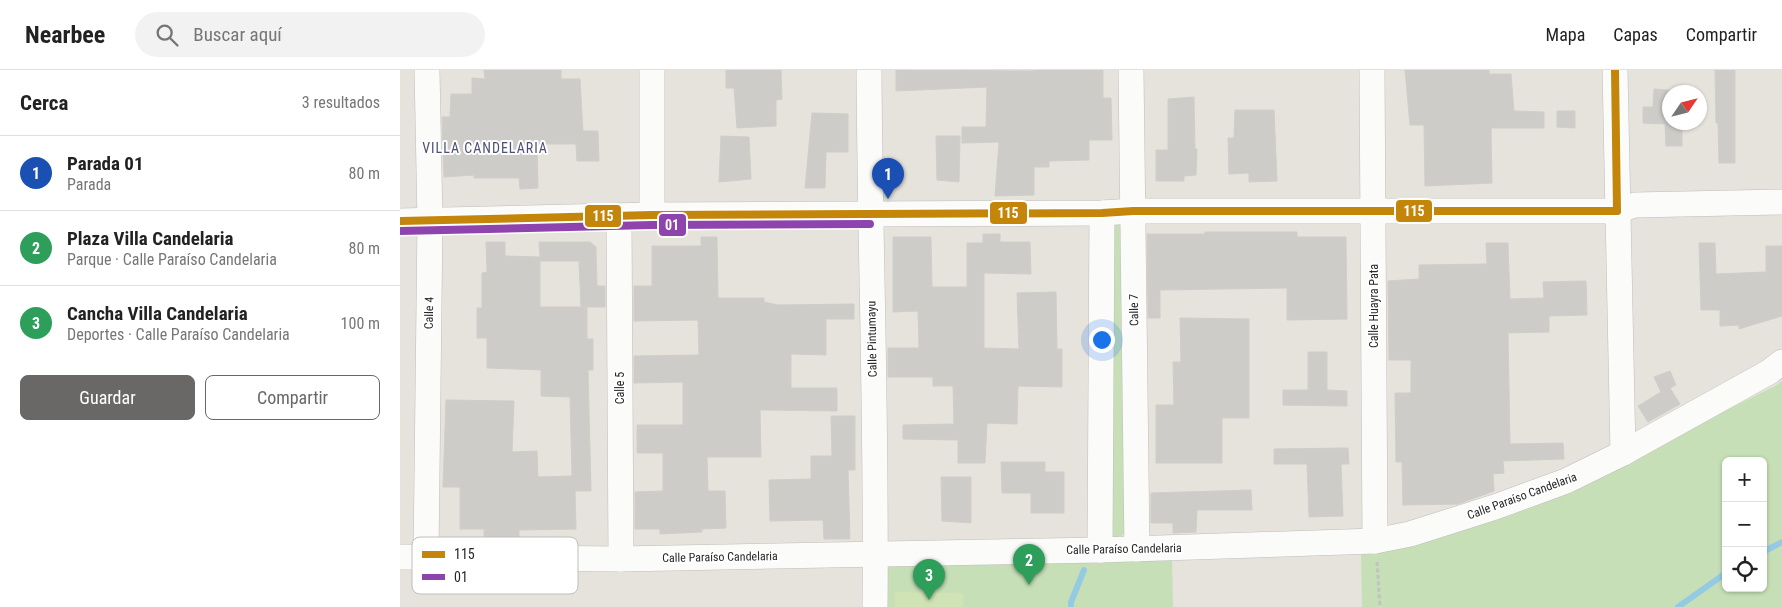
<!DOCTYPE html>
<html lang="es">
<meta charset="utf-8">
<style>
:root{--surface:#fff;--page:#f2f2f2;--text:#222;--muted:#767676;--line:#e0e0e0;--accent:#6a6866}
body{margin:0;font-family:"Roboto Condensed",sans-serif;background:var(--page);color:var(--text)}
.controls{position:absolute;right:15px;bottom:15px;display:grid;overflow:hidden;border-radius:8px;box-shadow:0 1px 4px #0004}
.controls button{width:45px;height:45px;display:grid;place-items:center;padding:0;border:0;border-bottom:1px solid var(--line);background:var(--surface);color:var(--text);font:25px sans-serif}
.compass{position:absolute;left:1262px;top:15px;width:45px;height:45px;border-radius:50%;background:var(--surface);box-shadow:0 1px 4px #0004;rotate:55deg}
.you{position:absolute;left:701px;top:269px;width:18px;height:18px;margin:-12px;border:4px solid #fff;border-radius:50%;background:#1a73e8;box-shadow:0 0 0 8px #1a73e833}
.badge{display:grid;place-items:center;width:32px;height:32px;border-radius:50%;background:var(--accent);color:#fff;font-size:16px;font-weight:700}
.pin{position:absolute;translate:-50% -41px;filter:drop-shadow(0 1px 2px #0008)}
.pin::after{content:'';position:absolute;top:26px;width:18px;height:15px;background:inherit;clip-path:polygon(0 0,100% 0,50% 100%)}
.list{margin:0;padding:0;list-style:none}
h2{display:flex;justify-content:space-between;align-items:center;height:65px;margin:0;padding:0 20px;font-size:21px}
h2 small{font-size:16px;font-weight:400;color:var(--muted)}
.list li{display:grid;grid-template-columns:32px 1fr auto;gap:15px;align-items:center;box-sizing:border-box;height:75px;padding:0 20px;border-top:1px solid var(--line)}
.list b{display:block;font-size:19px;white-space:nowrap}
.list p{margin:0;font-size:16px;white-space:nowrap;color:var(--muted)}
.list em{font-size:16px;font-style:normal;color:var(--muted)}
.actions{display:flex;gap:10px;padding:15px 20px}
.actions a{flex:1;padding:11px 0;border:1px solid var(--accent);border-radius:8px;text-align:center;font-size:18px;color:var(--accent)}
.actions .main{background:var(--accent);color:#fff}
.icon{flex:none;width:28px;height:28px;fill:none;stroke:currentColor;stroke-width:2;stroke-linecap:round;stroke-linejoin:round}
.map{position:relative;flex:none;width:1382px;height:537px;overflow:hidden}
header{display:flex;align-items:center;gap:30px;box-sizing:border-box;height:70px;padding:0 25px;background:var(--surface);border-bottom:1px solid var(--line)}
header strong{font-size:24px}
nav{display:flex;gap:28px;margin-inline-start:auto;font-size:18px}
.search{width:350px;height:45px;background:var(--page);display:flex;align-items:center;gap:12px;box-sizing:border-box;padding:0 18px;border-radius:28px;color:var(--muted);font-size:19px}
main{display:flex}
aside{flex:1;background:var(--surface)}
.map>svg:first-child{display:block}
.green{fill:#c6dfb7;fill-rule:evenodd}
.pitch{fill:#d0e3b4}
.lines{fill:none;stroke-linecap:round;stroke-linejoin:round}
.stream{stroke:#94cbe3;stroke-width:6}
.building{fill:#ceccc8;stroke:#d0cec9;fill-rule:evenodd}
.minor-casing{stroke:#bfbebd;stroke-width:26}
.path{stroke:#c2c2c1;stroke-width:3;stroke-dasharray:4 2.5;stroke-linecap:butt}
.minor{stroke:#fbfbfa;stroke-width:25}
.bus-1-casing{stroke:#fff;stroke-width:11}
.bus-2-casing{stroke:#fff;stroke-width:11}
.bus-1{stroke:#c3860a;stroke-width:8}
.bus-2{stroke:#8e44ad;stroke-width:8}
.labels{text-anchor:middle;stroke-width:4;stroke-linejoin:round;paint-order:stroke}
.street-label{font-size:12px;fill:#272727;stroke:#fff}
.neighbourhood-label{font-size:14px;letter-spacing:1px;fill:#4b5074;stroke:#fff}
.key{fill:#fff;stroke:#bebebe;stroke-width:1}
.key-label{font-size:14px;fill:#272727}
.line-badge{stroke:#fff;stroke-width:2}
.badge-label{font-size:14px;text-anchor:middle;font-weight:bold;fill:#fff}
</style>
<header>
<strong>Nearbee</strong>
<div class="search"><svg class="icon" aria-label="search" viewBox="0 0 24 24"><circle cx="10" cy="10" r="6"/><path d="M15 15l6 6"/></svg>Buscar aquí</div>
<nav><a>Mapa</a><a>Capas</a><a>Compartir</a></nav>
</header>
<main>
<aside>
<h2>Cerca<small>3 resultados</small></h2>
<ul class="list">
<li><span class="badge" style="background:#1a4fb4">1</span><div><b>Parada 01</b><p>Parada</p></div><em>80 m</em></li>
<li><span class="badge" style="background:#2e9e5b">2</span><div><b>Plaza Villa Candelaria</b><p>Parque · Calle Paraíso Candelaria</p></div><em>80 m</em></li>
<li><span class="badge" style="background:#2e9e5b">3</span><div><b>Cancha Villa Candelaria</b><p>Deportes · Calle Paraíso Candelaria</p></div><em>100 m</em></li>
</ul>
<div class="actions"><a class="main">Guardar</a><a>Compartir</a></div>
</aside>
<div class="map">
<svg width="1382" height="537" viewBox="0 0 1382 537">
<rect width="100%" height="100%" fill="#e6e2dc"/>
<!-- green -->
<g class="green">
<path d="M 711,153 L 724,153 L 727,462 L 721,466 L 714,468 L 708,462 Z"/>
<path d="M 1382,311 L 1382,537 L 962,537 L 961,485 L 1109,446 L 1136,435 L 1375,316 ZM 1326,391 L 1363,391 L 1363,518 L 1326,518 Z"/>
<path d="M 772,488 L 773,537 L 485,537 L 485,493 Z"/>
</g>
<!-- pitch -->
<path class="pitch" d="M 495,522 L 563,523 L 563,537 L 495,537 Z"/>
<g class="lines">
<!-- stream -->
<g class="stream">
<path d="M 1363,482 L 1382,472"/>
<path d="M 671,537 L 671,532 L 684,500"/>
<path d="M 1278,537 L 1326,503"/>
</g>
</g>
<!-- building -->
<g class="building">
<path d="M 84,0 L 161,0 L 161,9 L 180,9 L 183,61 L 198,61 L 199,91 L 177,91 L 176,74 L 137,74 L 138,118 L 120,119 L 119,108 L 74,108 L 74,105 L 44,107 L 42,47 L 50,47 L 51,24 L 72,24 L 72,8 L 85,9 Z"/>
<path d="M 326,0 L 381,0 L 382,29 L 376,30 L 376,56 L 337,58 L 334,18 L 326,18 Z"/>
<path d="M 496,0 L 634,1 L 633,0 L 703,0 L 703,28 L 711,28 L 712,70 L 689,70 L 689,90 L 649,91 L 649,97 L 634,97 L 634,125 L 595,126 L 599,72 L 562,73 L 562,57 L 586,57 L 587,17 L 496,21 Z"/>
<path d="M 1005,0 L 1089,0 L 1089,4 L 1111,4 L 1114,41 L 1144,42 L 1144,58 L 1091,58 L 1092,113 L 1025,116 L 1024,55 L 1010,55 Z"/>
<path d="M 1315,0 L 1335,0 L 1335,93 L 1319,93 L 1318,53 L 1316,53 Z"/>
<path d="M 1254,19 L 1278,21 L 1278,22 L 1270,22 L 1270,52 L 1282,52 L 1282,76 L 1266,76 L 1265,54 L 1243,53 L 1243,37 L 1253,37 Z"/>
<path d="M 794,27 L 795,79 L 797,79 L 796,105 L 784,106 L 784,111 L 756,111 L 756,80 L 768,80 L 768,29 Z"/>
<path d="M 835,40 L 874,40 L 877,111 L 849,112 L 849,103 L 829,104 L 828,68 L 834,68 Z"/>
<path d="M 1157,41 L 1175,41 L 1175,58 L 1157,57 Z"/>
<path d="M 412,43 L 448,44 L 448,82 L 426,82 L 425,118 L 405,118 Z"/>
<path d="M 321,66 L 349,67 L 351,109 L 319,112 Z"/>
<path d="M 536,66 L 560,66 L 559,112 L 537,110 Z"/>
<path d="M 805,162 L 897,162 L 897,167 L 946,167 L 947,249 L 887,250 L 887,218 L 760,220 L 760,248 L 748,248 L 747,164 L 805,164 Z"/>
<path d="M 583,164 L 600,164 L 600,172 L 630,172 L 631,204 L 584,203 L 584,278 L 619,279 L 617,223 L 656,222 L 657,279 L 662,279 L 662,317 L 618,316 L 617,354 L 587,353 L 585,393 L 558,393 L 558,370 L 503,369 L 503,355 L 554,354 L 553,316 L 533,316 L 533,307 L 488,307 L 488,278 L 519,278 L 518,241 L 493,242 L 493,167 L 531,167 L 532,217 L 567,217 L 567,173 L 583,173 Z"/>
<path d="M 301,167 L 317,167 L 318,228 L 364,228 L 364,232 L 378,235 L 454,234 L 454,249 L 426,249 L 426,285 L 391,284 L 391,318 L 437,318 L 437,341 L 360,340 L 361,387 L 307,387 L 308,421 L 325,421 L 326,458 L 302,459 L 302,462 L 260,464 L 260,459 L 235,459 L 235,422 L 263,421 L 263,383 L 237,383 L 237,355 L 283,355 L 283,312 L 234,313 L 234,286 L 299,285 L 298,250 L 234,251 L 234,216 L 252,216 L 252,176 L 301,176 Z"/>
<path d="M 86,172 L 105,172 L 105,186 L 140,187 L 139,172 L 190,172 L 196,177 L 197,216 L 205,216 L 205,237 L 181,237 L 187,237 L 187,269 L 193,269 L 193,300 L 188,300 L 191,421 L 175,421 L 176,459 L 119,460 L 119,471 L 84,471 L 84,459 L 60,459 L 60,417 L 43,417 L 46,330 L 114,331 L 112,382 L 137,381 L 138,407 L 172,406 L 170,327 L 141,326 L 141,300 L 87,298 L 87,268 L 77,268 L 77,238 L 82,238 L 82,203 L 87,202 ZM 140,191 L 179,191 L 181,237 L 140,237 Z"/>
<path d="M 1086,173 L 1108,173 L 1110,229 L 1144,228 L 1143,212 L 1186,211 L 1187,245 L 1149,246 L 1149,262 L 1108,263 L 1110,374 L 1163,373 L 1164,389 L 1103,391 L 1104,403 L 1093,404 L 1094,421 L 1058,434 L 1003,435 L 1002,392 L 996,392 L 995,323 L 1011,323 L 1011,290 L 989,290 L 988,211 L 1019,209 L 1019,195 L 1087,194 Z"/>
<path d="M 1299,173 L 1315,173 L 1316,204 L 1366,202 L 1366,176 L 1382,176 L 1382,246 L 1339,259 L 1339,255 L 1320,256 L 1320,240 L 1301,240 Z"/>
<path d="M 780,248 L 849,249 L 849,348 L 822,348 L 822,393 L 756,393 L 756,335 L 774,335 L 773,292 L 781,292 Z"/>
<path d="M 908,282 L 927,282 L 927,320 L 947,321 L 947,336 L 883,335 L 883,320 L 908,320 Z"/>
<path d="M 1270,301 L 1276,315 L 1270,318 L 1280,334 L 1248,352 L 1238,336 L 1261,322 L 1254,307 Z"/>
<path d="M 431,346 L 455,346 L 455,400 L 448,400 L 450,469 L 424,469 L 423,450 L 370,451 L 369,410 L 411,409 L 411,386 L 432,386 Z"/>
<path d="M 948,378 L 949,394 L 941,394 L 943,446 L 909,447 L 907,394 L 874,394 L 874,379 Z"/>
<path d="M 601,392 L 645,392 L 645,402 L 664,402 L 664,443 L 631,443 L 631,423 L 602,423 Z"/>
<path d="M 541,407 L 571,407 L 571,453 L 542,451 Z"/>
<path d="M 851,420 L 852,440 L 797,440 L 796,462 L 773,463 L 773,453 L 751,453 L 751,423 Z"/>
</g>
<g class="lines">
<defs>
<g id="minor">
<path d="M 252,0 L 252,145"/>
<path d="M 469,0 C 470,179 477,358 475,537"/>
<path d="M 731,0 L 737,479"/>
<path d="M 972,0 L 975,471"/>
<path d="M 1215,0 L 1223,383"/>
<path d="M 219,147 L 221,489"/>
<path d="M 0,151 L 252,145 L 702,143 L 733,141 L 1217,141 L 1235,135 L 1382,132"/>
<path d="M 700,480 L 702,143"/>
<path d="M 0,487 L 221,489 L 700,480 L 975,471 L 1010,464 L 1095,437 L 1166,411 L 1223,383 L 1369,302 L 1382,292"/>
<path d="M 26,487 L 30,151 L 27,0"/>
</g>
</defs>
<!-- minor casing -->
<use href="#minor" class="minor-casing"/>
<!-- path -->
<path class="path" d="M 977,492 L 980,537"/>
<!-- minor -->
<use href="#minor" class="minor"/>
<defs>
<g id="bus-1">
<path d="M 1215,0 L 1217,141"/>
<path d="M 0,151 L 252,145 L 702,143 L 733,141 L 1217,141"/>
</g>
<path id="bus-2" d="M 0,161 L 252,155 L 470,154"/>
</defs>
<!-- bus-1 casing -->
<use href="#bus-1" class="bus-1-casing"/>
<!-- bus-2 casing -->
<use href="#bus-2" class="bus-2-casing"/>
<!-- bus-1 -->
<use href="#bus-1" class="bus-1"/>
<!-- bus-2 -->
<use href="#bus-2" class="bus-2"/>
</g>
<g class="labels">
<!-- street labels -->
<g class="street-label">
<text transform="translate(974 236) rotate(-90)" y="4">Calle Huayra Pata</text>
<text transform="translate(734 240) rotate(-91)" y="4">Calle 7</text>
<text transform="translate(29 243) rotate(-89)" y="4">Calle 4</text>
<text transform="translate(472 269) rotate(-91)" y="4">Calle Pintumayu</text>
<text transform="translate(220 318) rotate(-90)" y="4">Calle 5</text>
<text transform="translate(1122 426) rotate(-20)" y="4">Calle Paraíso Candelaria</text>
<text transform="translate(724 479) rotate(-1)" y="4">Calle Paraíso Candelaria</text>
<text transform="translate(320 487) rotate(-1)" y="4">Calle Paraíso Candelaria</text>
</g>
<!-- neighbourhood labels -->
<g class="neighbourhood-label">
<text x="85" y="83">VILLA CANDELARIA</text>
</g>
</g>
<!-- legend -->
<rect x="12" y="467" width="166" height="57" rx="8" class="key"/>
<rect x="22" y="481" width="23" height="7" fill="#c3860a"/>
<rect x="22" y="504" width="23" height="6" fill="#8e44ad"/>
<g class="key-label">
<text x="54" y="489">115</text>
<text x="54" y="512">01</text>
</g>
<g class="line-badge">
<rect x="995" y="129" width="38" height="24" rx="5" fill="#c3860a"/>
<rect x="589" y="131" width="39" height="24" rx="5" fill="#c3860a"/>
<rect x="184" y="134" width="38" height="24" rx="5" fill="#c3860a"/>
<rect x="258" y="143" width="29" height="24" rx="5" fill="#8e44ad"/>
</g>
<g class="badge-label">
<text x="1014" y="146">115</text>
<text x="608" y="148">115</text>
<text x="203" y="151">115</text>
<text x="272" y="160">01</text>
</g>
</svg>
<div class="controls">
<button>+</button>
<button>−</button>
<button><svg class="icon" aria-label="locate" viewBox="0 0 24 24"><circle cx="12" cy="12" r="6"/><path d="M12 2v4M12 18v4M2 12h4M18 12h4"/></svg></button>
</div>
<svg class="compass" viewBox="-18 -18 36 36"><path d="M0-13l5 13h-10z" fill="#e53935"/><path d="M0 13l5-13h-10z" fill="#767676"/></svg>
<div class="you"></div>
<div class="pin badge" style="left:488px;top:129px;background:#1a4fb4">1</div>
<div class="pin badge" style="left:629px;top:515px;background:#2e9e5b">2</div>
<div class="pin badge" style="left:529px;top:530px;background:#2e9e5b">3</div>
</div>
</main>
